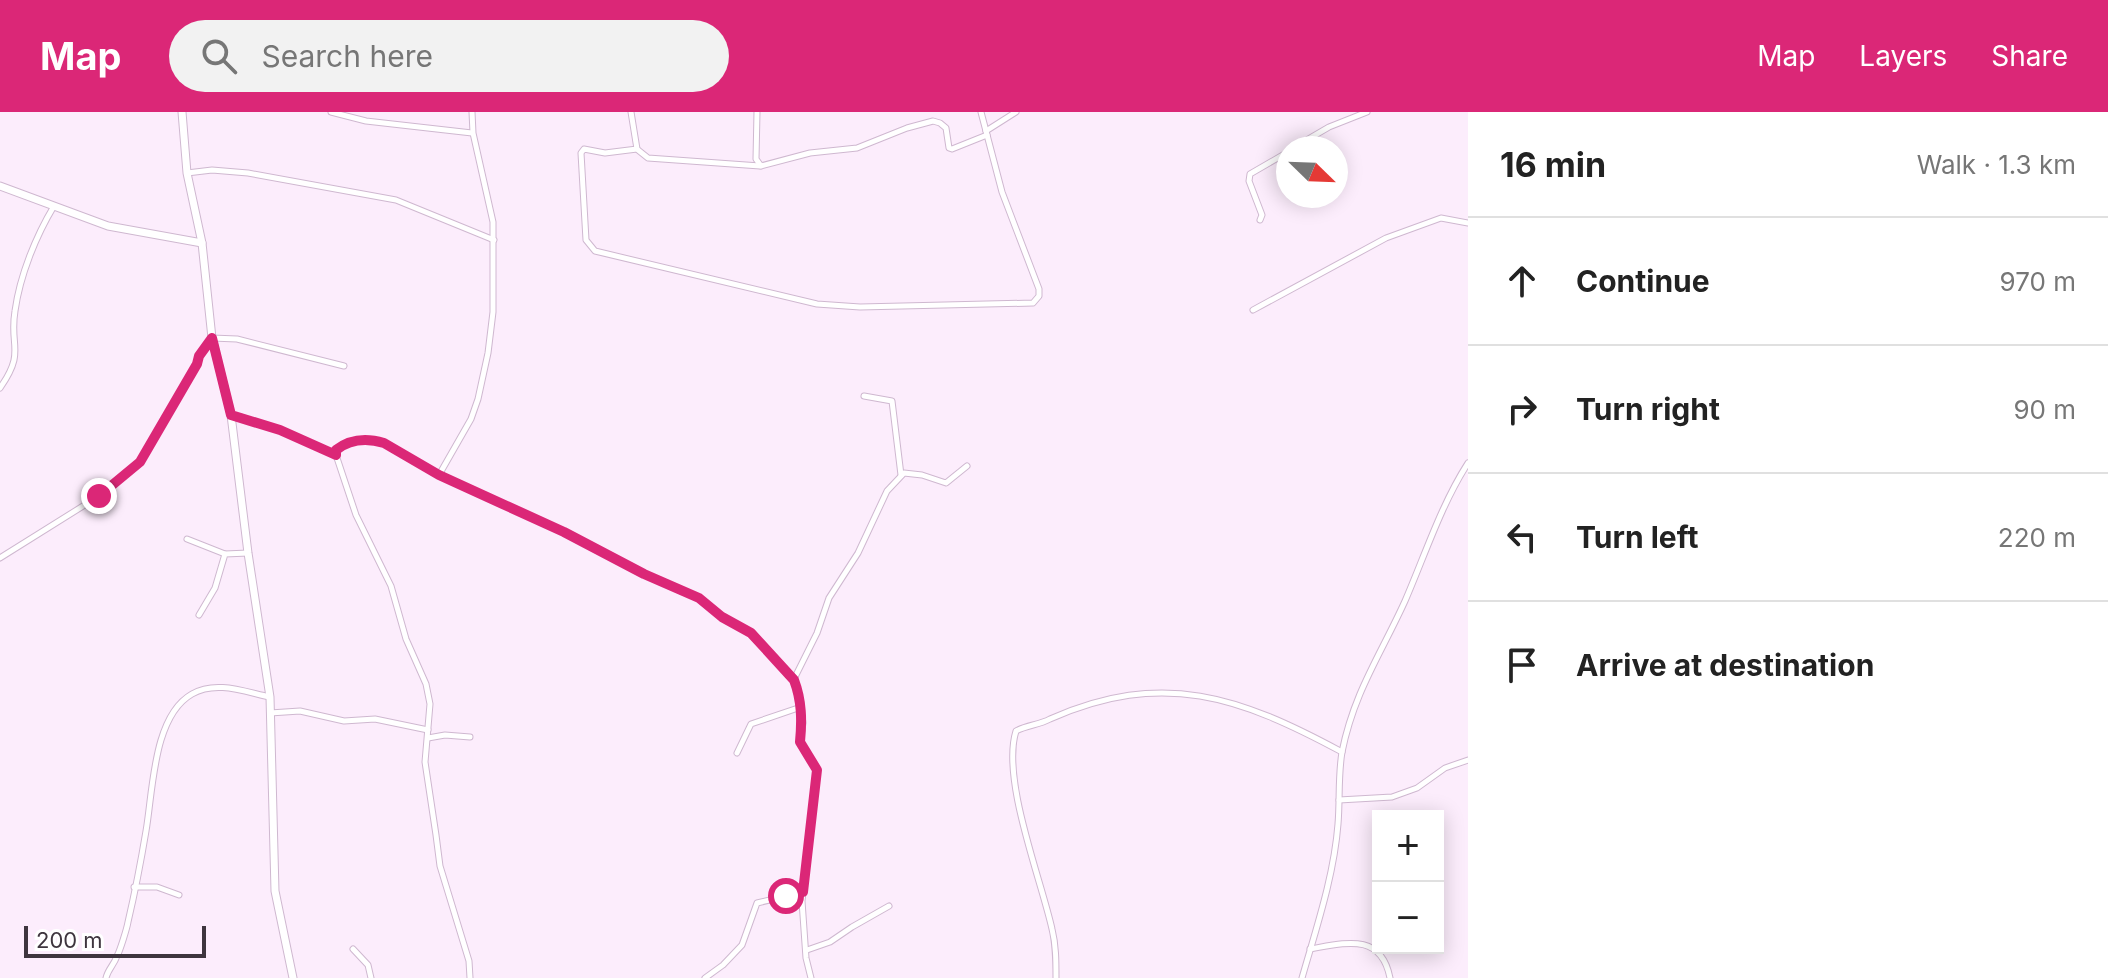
<!DOCTYPE html>
<meta charset="utf-8">
<style>
:root{--surface:#fff;--page:#f2f2f2;--text:#222;--muted:#767676;--line:#e0e0e0;--accent:#db2777}
body{margin:0;font-family:Inter,sans-serif;background:var(--page);color:var(--text)}
.controls{position:absolute;right:24px;bottom:24px;display:grid;overflow:hidden;border-radius:0px;box-shadow:0 4px 20px #0003}
.controls button{width:72px;height:72px;display:grid;place-items:center;padding:0;border:0;border-bottom:2px solid var(--line);background:var(--surface);color:var(--text);font:40px sans-serif}
.compass{position:absolute;left:1276px;top:24px;width:72px;height:72px;border-radius:50%;background:var(--surface);box-shadow:0 4px 20px #0003;rotate:113deg}
.scale{position:absolute;left:24px;bottom:20px;width:182px;box-sizing:border-box;padding-left:8px;border:4px solid #3e353e;border-top:0;font-size:22px;line-height:28px;white-space:nowrap;color:#3e353e;-webkit-text-stroke:6px #fff;paint-order:stroke}
.stop{position:absolute;width:24px;height:24px;margin:-18px;border:6px solid #db2777;border-radius:50%;background:#fff}
.stop.end{background:#db2777;border-color:#fff;box-shadow:0 2px 8px #0008}
.list{margin:0;padding:0;list-style:none}
h2{display:flex;justify-content:space-between;align-items:center;height:104px;margin:0;padding:0 32px;font-size:34px}
h2 small{font-size:26px;font-weight:400;color:var(--muted)}
.list li{display:grid;grid-template-columns:52px 1fr auto;gap:24px;align-items:center;box-sizing:border-box;height:128px;padding:0 32px;border-top:2px solid var(--line)}
.list b{display:block;font-size:30px;white-space:nowrap}
.list em{font-size:26px;font-style:normal;color:var(--muted)}
.icon{flex:none;width:44px;height:44px;fill:none;stroke:currentColor;stroke-width:2;stroke-linecap:round;stroke-linejoin:round}
.map{position:relative;flex:none;width:1468px;height:866px;overflow:hidden}
header{display:flex;align-items:center;gap:48px;box-sizing:border-box;height:112px;padding:0 40px;background:var(--accent);color:#fff}
header strong{font-size:38px}
nav{display:flex;gap:44px;margin-inline-start:auto;font-size:28px}
.search{width:560px;height:72px;background:var(--page);display:flex;align-items:center;gap:20px;box-sizing:border-box;padding:0 28px;border-radius:44px;color:var(--muted);font-size:30px}
main{display:flex}
aside{flex:1;background:var(--surface)}
.map>svg:first-child{display:block}
.lines{fill:none;stroke-linecap:round;stroke-linejoin:round}
.street-casing{stroke:#cfb8d0;stroke-width:7}
.secondary-casing{stroke:#cfb8d0;stroke-width:9}
.street{stroke:#fff;stroke-width:5}
.secondary{stroke:#fff;stroke-width:7}
.route{stroke:#db2777;stroke-width:10}
</style>
<header>
<strong>Map</strong>
<div class="search"><svg class="icon" aria-label="search" viewBox="0 0 24 24"><circle cx="10" cy="10" r="6"/><path d="M15 15l6 6"/></svg>Search here</div>
<nav><a>Map</a><a>Layers</a><a>Share</a></nav>
</header>
<main>
<div class="map">
<svg width="1468" height="866" viewBox="0 0 1468 866">
<rect width="100%" height="100%" fill="#fcedfc"/>
<g class="lines">
<defs>
<g id="street">
<path d="M 331,0 L 366,9 L 472,21"/>
<path d="M 631,0 L 637,37 L 605,41 L 584,37 L 581,41 L 586,128 L 595,139 L 817,192 L 860,195 L 1033,191 L 1039,184 L 1039,177 L 1002,80 L 981,0"/>
<path d="M 757,0 L 756,47 L 761,54 L 810,41 L 857,36 L 907,16 L 933,9 L 940,11 L 946,16 L 949,36 L 952,37 L 987,23"/>
<path d="M 986,19 L 1016,0"/>
<path d="M 1293,36 L 1329,15 L 1367,0"/>
<path d="M 638,38 L 648,46 L 760,54"/>
<path d="M 187,61 L 212,58 L 248,61 L 396,88 L 494,128"/>
<path d="M 1260,108 L 1262,103 L 1249,69 L 1250,62 L 1288,40"/>
<path d="M 1253,198 L 1386,126 L 1441,106 L 1468,111"/>
<path d="M 0,276 C 26,239 9,235 15,199 C 20,163 36,124 54,94"/>
<path d="M 864,284 L 892,289 L 901,363"/>
<path d="M 231,303 L 280,318 L 336,343 L 356,403 L 391,474 L 406,527 L 426,572 L 430,592 L 425,650 L 436,723 L 440,754 L 469,849 L 470,866"/>
<path d="M 336,343 L 336,338 C 350,327 367,326 384,331 L 439,363 L 564,420 L 644,462 L 699,486 L 722,505 L 751,521 L 794,568 L 798,578 L 803,611 L 800,630 L 817,658 L 802,789 L 806,846 L 811,866"/>
<path d="M 439,363 L 471,307 L 478,287 L 488,241 L 493,200 L 493,110 L 473,21 L 472,0"/>
<path d="M 187,427 L 225,442"/>
<path d="M 0,446 L 99,384 L 140,350 L 197,252 L 199,244 L 212,226 L 237,227 L 344,254"/>
<path d="M 199,503 L 215,476 L 225,442 L 248,441"/>
<path d="M 794,567 L 817,521 L 829,486 L 858,441 L 887,379 L 904,361 L 922,363 L 946,371 L 967,354"/>
<path d="M 270,601 L 300,599 L 344,609 L 375,607 L 428,618"/>
<path d="M 428,626 L 445,623 L 470,625"/>
<path d="M 737,641 L 751,612 L 801,595"/>
<path d="M 1339,688 L 1392,685 L 1417,676 L 1445,656 L 1468,648"/>
<path d="M 134,775 L 157,775 L 179,783"/>
<path d="M 353,837 L 368,853 L 371,866"/>
<path d="M 1310,837 C 1345,831 1381,820 1390,866"/>
<path d="M 807,838 L 830,830 L 852,815 L 889,794"/>
<path d="M 106,866 C 108,857 114,853 117,844 C 120,839 127,816 128,810 C 135,780 141,749 146,719 C 153,679 153,604 192,582 C 216,568 245,580 270,585"/>
<path d="M 705,866 L 723,853 L 742,833 L 757,791 L 803,780"/>
<path d="M 1056,866 C 1056,849 1056,833 1052,817 C 1041,767 1001,667 1016,619 C 1027,613 1039,613 1050,607 C 1163,557 1240,585 1342,640"/>
<path d="M 1302,866 C 1316,817 1334,764 1338,712 C 1340,688 1338,664 1342,640 C 1354,580 1381,542 1405,489 C 1425,443 1441,393 1468,351"/>
</g>
<g id="secondary">
<path d="M 182,0 L 187,61 L 202,131 L 212,226 L 231,303 L 248,441 L 270,585 L 275,779 L 293,866"/>
<path d="M 0,74 L 108,114 L 202,131"/>
</g>
</defs>
<!-- street casing -->
<use href="#street" class="street-casing"/>
<!-- secondary casing -->
<use href="#secondary" class="secondary-casing"/>
<!-- street -->
<use href="#street" class="street"/>
<!-- secondary -->
<use href="#secondary" class="secondary"/>
</g>
<g class="lines">
<!-- route -->
<path class="route" d="M 99,384 L 140,350 L 197,252 L 199,244 L 212,226 L 231,303 L 280,318 L 336,343 L 336,338 C 350,327 367,326 384,331 L 439,363 L 564,420 L 644,462 L 699,486 L 722,505 L 751,521 L 794,568 C 802,589 802,609 800,630 L 817,658 L 803,780 L 786,784"/>
</g>
</svg>
<div class="controls">
<button>+</button>
<button>−</button>
</div>
<svg class="compass" viewBox="-18 -18 36 36"><path d="M0-13l5 13h-10z" fill="#e53935"/><path d="M0 13l5-13h-10z" fill="#767676"/></svg>
<div class="scale">200 m</div>
<div class="stop" style="left:786px;top:784px"></div>
<div class="stop end" style="left:99px;top:384px"></div>
</div>
<aside>
<h2>16 min<small>Walk · 1.3 km</small></h2>
<ul class="list">
<li><svg class="icon" aria-label="ahead" viewBox="0 0 24 24"><path d="M12 20V5M6 11l6-6 6 6"/></svg><div><b>Continue</b></div><em>970 m</em></li>
<li><svg class="icon" aria-label="right" viewBox="0 0 24 24"><path d="M7 20v-9h11M14 6l5 5-5 5"/></svg><div><b>Turn right</b></div><em>90 m</em></li>
<li><svg class="icon" aria-label="left" viewBox="0 0 24 24"><path d="M17 20v-9H6M10 6l-5 5 5 5"/></svg><div><b>Turn left</b></div><em>220 m</em></li>
<li><svg class="icon" aria-label="arrive" viewBox="0 0 24 24"><path d="M6 21V4h12l-3 4 3 4H6"/></svg><div><b>Arrive at destination</b></div></li>
</ul>
</aside>
</main>
